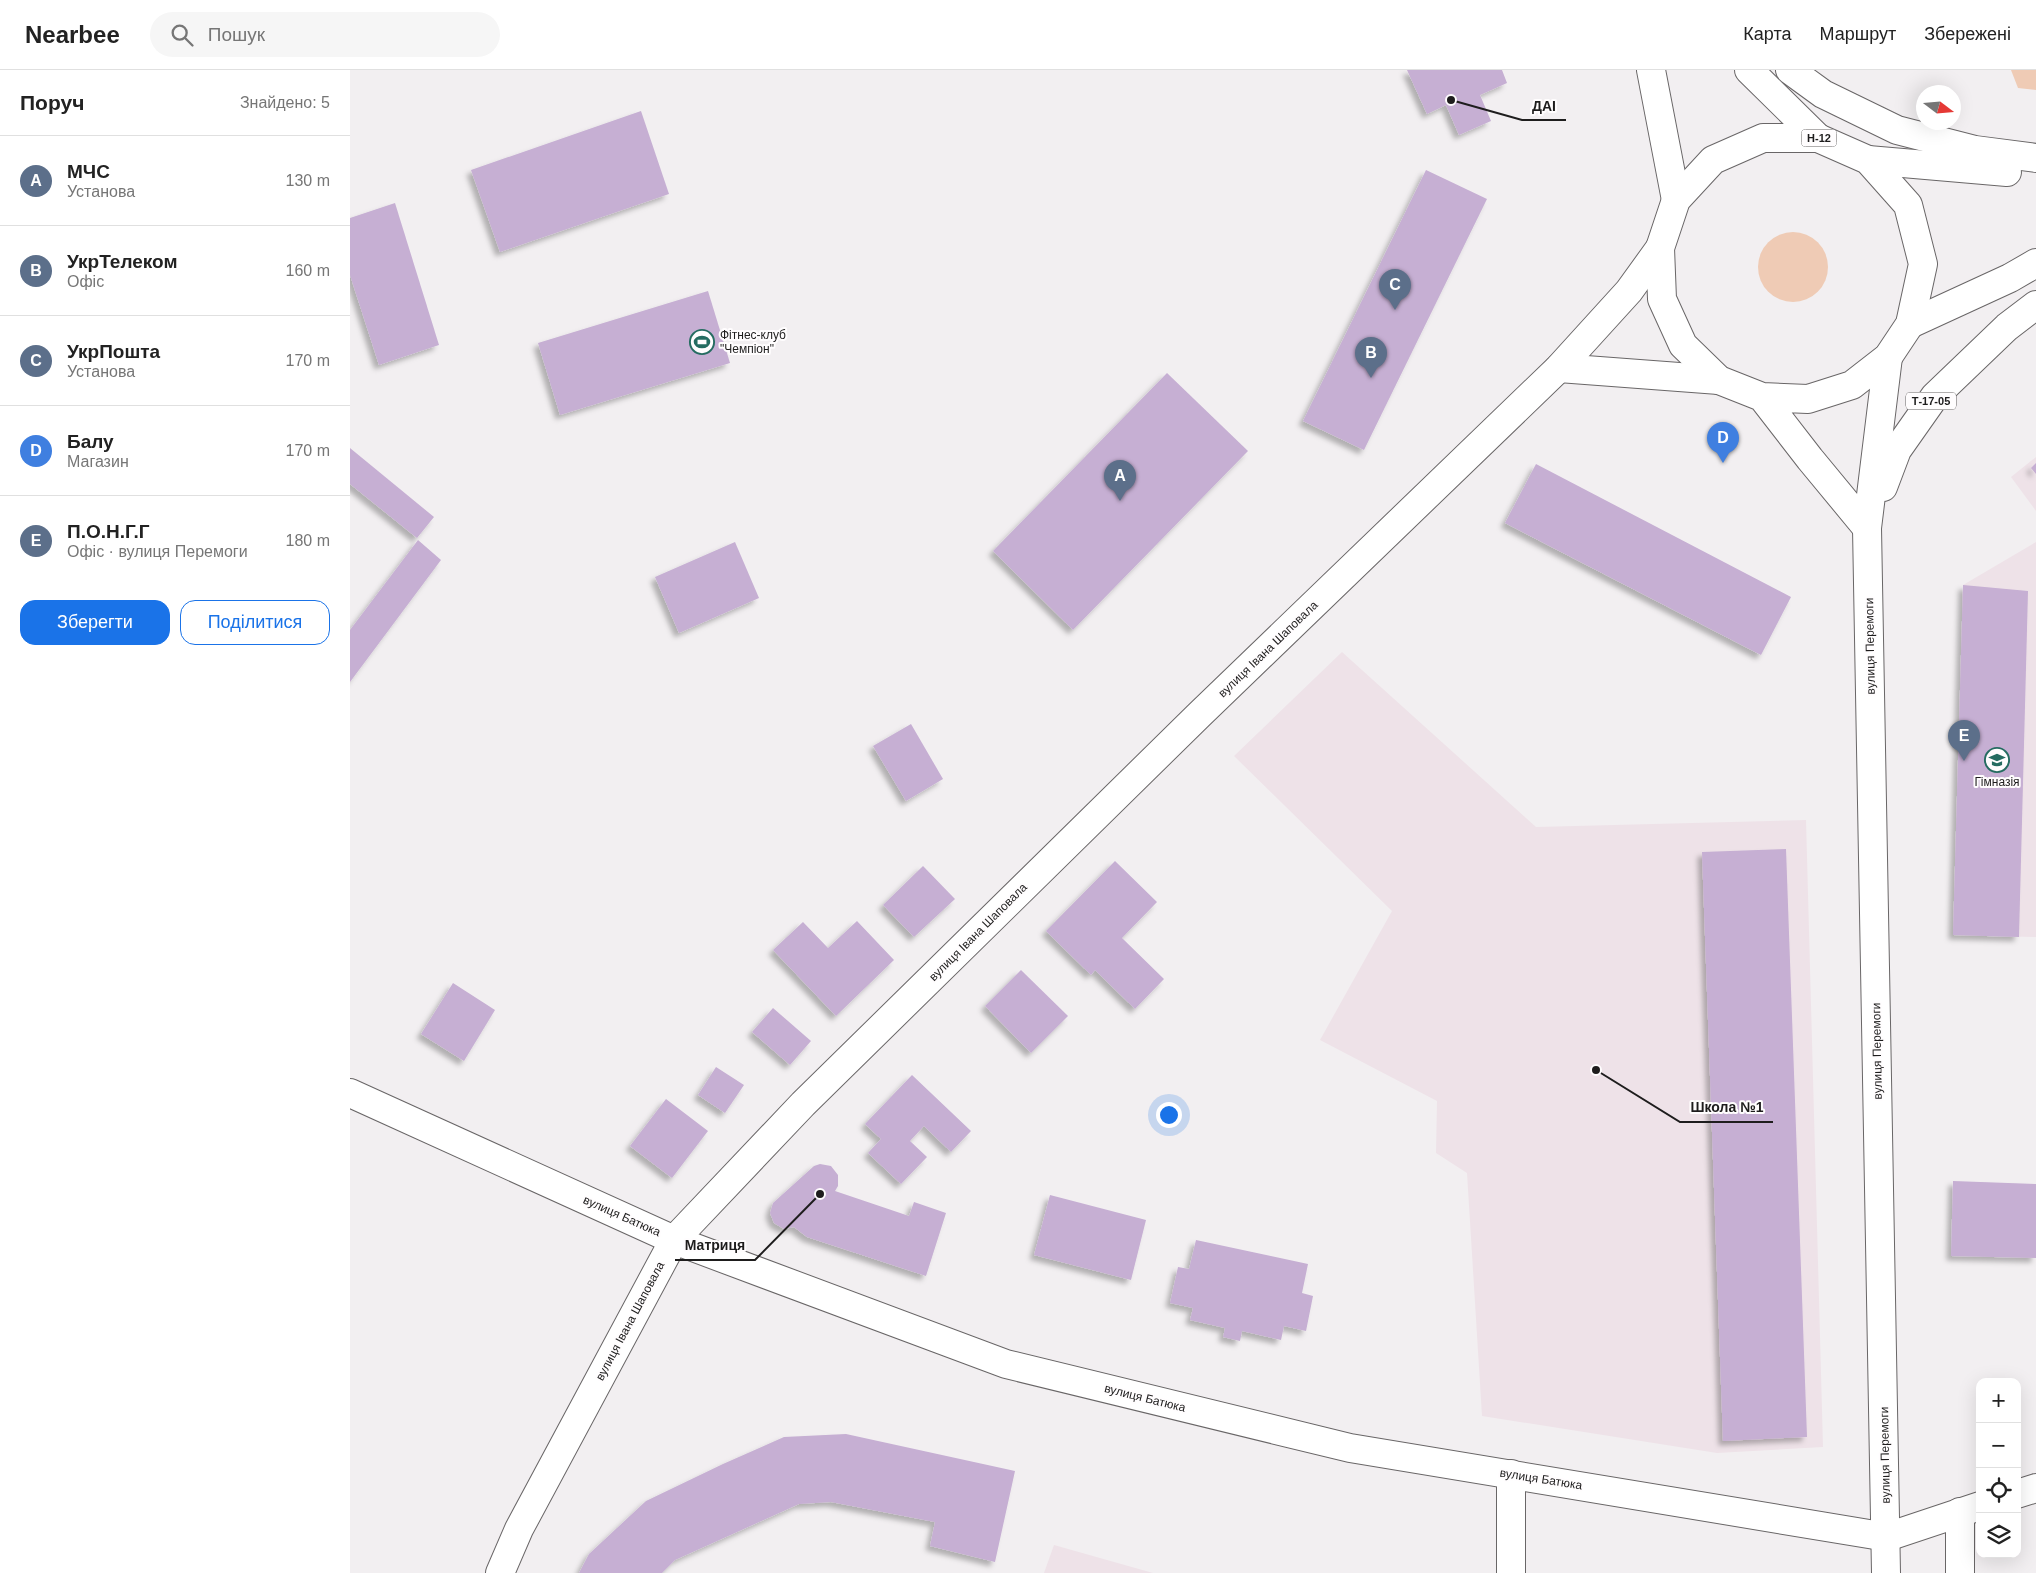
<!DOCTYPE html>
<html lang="uk">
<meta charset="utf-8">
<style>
:root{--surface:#fff;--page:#f6f6f6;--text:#222;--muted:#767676;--line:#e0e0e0;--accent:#1a73e8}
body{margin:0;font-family:Arial,sans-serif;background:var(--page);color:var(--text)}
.controls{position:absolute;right:15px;bottom:15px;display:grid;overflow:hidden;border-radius:10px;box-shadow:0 5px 20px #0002}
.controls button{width:45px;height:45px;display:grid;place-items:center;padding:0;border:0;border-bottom:1px solid var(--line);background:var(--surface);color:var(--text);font:25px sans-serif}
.compass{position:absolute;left:1566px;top:15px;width:45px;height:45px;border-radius:50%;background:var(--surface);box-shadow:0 5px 20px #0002;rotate:106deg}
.you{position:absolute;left:818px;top:1044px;width:18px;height:18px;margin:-12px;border:4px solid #fff;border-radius:50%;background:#1a73e8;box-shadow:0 0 0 8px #1a73e833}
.badge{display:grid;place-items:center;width:32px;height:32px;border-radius:50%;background:var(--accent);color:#fff;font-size:16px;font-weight:700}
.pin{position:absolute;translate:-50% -41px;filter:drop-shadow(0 1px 2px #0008)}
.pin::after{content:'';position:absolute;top:26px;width:18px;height:15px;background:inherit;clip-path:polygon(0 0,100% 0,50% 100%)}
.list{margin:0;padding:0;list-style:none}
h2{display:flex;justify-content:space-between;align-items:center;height:65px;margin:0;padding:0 20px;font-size:21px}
h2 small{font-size:16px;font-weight:400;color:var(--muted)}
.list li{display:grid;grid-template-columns:32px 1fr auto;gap:15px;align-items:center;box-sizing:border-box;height:90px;padding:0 20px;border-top:1px solid var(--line)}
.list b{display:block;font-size:19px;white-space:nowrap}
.list p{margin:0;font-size:16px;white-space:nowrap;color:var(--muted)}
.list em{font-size:16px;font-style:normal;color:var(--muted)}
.actions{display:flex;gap:10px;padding:15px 20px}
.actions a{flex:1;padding:11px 0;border:1px solid var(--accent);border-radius:15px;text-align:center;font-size:18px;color:var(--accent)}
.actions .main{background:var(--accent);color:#fff}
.icon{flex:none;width:28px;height:28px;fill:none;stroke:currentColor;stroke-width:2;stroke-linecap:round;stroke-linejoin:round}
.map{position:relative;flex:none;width:1686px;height:1503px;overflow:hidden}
header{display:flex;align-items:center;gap:30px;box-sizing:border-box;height:70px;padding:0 25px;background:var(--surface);border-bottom:1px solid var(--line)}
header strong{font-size:24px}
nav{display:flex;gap:28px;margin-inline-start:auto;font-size:18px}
.search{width:350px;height:45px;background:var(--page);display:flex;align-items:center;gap:12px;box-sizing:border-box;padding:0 18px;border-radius:28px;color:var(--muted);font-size:19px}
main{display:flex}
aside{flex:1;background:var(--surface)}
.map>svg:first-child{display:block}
.built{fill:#eee2e8}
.green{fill:#efcbb5}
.building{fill:#c6afd3;filter:url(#shadow)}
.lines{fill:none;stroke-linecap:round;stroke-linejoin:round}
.minor-casing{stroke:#696667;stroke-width:30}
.major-casing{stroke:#696667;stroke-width:30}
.minor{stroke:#fff;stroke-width:28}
.major{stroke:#fff;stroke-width:28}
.labels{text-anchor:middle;stroke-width:4;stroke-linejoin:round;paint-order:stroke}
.shield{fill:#fffdfe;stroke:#626060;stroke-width:1}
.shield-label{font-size:11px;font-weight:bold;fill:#1e1d1d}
.poi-label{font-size:12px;fill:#1e1d1d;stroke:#fffdfe;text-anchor:start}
.street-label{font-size:12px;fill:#1e1d1d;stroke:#fffdfe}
.leader{fill:none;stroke:#1e1d1d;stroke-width:2}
.callout-dot{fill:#1e1d1d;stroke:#fffdfe;stroke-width:2}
.callout-label{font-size:14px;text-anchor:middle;font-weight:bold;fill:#1e1d1d;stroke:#fffdfe;stroke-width:4;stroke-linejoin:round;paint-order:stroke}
</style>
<header>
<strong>Nearbee</strong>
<div class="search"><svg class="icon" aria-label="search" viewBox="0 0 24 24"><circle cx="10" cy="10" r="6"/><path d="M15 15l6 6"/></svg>Пошук</div>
<nav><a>Карта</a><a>Маршрут</a><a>Збережені</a></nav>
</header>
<main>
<aside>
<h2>Поруч<small>Знайдено: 5</small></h2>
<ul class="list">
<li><span class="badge" style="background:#5c6f8a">A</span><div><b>МЧС</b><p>Установа</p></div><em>130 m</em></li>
<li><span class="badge" style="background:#5c6f8a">B</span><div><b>УкрТелеком</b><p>Офіс</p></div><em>160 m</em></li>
<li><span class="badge" style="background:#5c6f8a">C</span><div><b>УкрПошта</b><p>Установа</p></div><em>170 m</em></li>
<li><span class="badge" style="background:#3f7fe0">D</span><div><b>Балу</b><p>Магазин</p></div><em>170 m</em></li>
<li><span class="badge" style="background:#5c6f8a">E</span><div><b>П.О.Н.Г.Г</b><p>Офіс · вулиця Перемоги</p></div><em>180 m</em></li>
</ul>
<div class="actions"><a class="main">Зберегти</a><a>Поділитися</a></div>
</aside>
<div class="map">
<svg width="1686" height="1503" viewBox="0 0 1686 1503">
<defs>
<filter id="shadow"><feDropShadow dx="-4.5" dy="4.5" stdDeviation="2.5" flood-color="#0004"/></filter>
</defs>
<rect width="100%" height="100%" fill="#f2eff1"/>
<!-- built -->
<g class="built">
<path d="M 1686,387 L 1686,441 L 1661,407 Z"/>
<path d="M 1686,472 L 1686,867 L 1603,865 L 1613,515 Z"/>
<path d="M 992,582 L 1186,757 L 1456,750 L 1473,1377 L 1367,1383 L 1132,1346 L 1117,1103 L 1086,1083 L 1087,1031 L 970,970 L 1042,841 L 884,686 Z"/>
<path d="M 704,1475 L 803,1503 L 694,1503 Z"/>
</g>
<!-- green -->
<g class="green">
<path d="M 1661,0 L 1686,0 L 1686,20 L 1668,18 Z"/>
<circle cx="1443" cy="197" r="35"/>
</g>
<!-- building -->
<g class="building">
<path d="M 1057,0 L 1152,0 L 1157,13 L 1130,25 L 1141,51 L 1109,65 L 1096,35 L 1077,44 Z"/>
<path d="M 291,41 L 319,124 L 150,182 L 121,100 Z"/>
<path d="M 1076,100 L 1137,129 L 1014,380 L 953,351 Z"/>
<path d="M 45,133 L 89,275 L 29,295 L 0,205 L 0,148 Z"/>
<path d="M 358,221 L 380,293 L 210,345 L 188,273 Z"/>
<path d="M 817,303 L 898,381 L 723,560 L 643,481 Z"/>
<path d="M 0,378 L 84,447 L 67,468 L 0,414 Z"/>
<path d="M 1686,393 L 1686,404 L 1681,398 Z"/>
<path d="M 1186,394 L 1441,527 L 1411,585 L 1155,453 Z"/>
<path d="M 68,470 L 91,490 L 0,612 L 0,560 Z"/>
<path d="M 385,472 L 409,528 L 329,563 L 305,507 Z"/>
<path d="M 1613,515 L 1678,521 L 1669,867 L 1603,865 Z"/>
<path d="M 561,654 L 593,709 L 556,731 L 523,676 Z"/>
<path d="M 1436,779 L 1457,1367 L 1373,1371 L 1352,782 Z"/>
<path d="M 765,791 L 807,832 L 772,868 L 814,909 L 785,939 L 745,900 L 741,905 L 696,861 Z"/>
<path d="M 573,796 L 605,829 L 564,867 L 533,835 Z"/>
<path d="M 507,851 L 544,890 L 486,946 L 423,880 L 453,852 L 478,878 Z"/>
<path d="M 671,900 L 718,946 L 681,983 L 635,936 Z"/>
<path d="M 103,913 L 145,940 L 114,991 L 71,964 Z"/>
<path d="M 423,938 L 461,971 L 440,995 L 402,962 Z"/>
<path d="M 366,997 L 394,1015 L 375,1043 L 348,1025 Z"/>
<path d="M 562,1005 L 621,1061 L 601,1082 L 574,1056 L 560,1071 L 577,1087 L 551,1114 L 518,1083 L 531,1069 L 515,1054 Z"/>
<path d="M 316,1029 L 358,1061 L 322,1108 L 280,1076 Z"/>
<path d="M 470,1094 L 481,1096 L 488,1105 L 488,1116 L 485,1121 L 559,1146 L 564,1132 L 596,1143 L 576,1206 L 457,1167 L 444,1157 L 434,1159 L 424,1153 L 420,1143 L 423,1133 L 464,1096 Z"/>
<path d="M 1603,1111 L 1686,1114 L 1686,1188 L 1601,1186 Z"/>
<path d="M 700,1125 L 796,1150 L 781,1210 L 684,1185 Z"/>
<path d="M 846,1170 L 958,1194 L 952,1223 L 963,1226 L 956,1261 L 934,1256 L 931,1270 L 892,1261 L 890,1271 L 873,1267 L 875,1258 L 840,1250 L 843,1238 L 820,1233 L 828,1197 L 839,1199 Z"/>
<path d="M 496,1364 L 665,1401 L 645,1492 L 580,1476 L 585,1452 L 481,1432 L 449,1434 L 325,1490 L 312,1503 L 229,1503 L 239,1484 L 296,1431 L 373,1394 L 434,1367 Z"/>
</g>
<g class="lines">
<defs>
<g id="minor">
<path d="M 1209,298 L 1369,310"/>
<path d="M 0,1023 L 324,1170 L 656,1294 L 1000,1378 L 1537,1467 L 1630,1436"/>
<path d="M 1161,1404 L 1161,1503"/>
<path d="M 1667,1424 L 1686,1418"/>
<path d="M 1610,1442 L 1610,1503"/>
<path d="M 150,1503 L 169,1459 L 324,1170 L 453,1034 L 849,645 L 1209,298 L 1279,221 L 1310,178"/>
</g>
<g id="major">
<path d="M 1301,0 L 1326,130"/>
<path d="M 1399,0 L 1468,68"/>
<path d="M 1440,0 L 1473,24 L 1547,60 L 1625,80 L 1686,88"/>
<path d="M 1518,90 L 1657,102"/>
<path d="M 1560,254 L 1660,208 L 1686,193"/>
<path d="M 1412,327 L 1458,329 L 1502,315 L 1538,287 L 1560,254 L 1573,194 L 1558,135 L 1518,90 L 1468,68 L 1413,68 L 1363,90 L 1326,130 L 1310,178 L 1312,229 L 1333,275 L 1369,310 L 1412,327 L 1460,389 L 1517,458"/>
<path d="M 1533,417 L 1547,380 L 1585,326 L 1657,257 L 1686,235"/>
<path d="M 1536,1503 L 1517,458 L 1538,287"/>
</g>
</defs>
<!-- minor casing -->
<use href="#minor" class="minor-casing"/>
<!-- major casing -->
<use href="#major" class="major-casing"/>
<!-- minor -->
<use href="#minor" class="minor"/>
<!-- major -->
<use href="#major" class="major"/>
</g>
<!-- icons -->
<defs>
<symbol id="stadium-ring" viewBox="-11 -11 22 22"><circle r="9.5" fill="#fffdfe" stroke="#256c61" stroke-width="1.5"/><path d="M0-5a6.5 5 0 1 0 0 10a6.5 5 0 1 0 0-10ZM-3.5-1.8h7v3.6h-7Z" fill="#256c61"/></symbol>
<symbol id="school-ring" viewBox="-11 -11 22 22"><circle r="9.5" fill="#fffdfe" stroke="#256c61" stroke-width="1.5"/><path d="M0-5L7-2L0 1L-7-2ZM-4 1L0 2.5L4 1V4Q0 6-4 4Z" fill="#256c61"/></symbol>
</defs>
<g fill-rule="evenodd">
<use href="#stadium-ring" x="338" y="258" width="28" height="28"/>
<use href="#school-ring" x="1633" y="676" width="28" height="28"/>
</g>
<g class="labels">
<!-- shield labels -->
<g class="shield">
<rect x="1451.5" y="59.5" width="35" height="17" rx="4"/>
<rect x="1556" y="322.5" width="50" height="17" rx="4"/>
</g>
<g class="shield-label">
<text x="1469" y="72">Н-12</text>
<text x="1581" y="335">Т-17-05</text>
</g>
<!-- poi labels -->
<g class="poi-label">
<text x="370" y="269">Фітнес-клуб<tspan x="370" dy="14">"Чемпіон"</tspan></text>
<text x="1647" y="716" text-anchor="middle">Гімназія</text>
</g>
<!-- street labels -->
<g class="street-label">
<text transform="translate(1520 576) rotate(-91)" y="4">вулиця Перемоги</text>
<text transform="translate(918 579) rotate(-44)" y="4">вулиця Івана Шаповала</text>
<text transform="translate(628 862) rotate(-45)" y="4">вулиця Івана Шаповала</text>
<text transform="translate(1527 981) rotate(-91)" y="4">вулиця Перемоги</text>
<text transform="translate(272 1146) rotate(24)" y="4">вулиця Батюка</text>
<text transform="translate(280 1251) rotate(-62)" y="4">вулиця Івана Шаповала</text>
<text transform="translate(795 1328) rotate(14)" y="4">вулиця Батюка</text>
<text transform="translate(1535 1385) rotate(-91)" y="4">вулиця Перемоги</text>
<text transform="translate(1191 1409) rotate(9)" y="4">вулиця Батюка</text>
</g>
</g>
<!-- callouts -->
<path class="leader" d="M1101 30L1172 50H1216M1246 1000L1330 1052H1423M470 1124L405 1190H325"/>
<g class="callout-dot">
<circle cx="1101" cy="30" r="5"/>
<circle cx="1246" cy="1000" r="5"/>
<circle cx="470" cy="1124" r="5"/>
</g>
<g class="callout-label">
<text x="1194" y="41">ДАI</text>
<text x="1377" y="1042">Школа №1</text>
<text x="365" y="1180">Матриця</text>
</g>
</svg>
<div class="controls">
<button>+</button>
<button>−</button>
<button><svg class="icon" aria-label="locate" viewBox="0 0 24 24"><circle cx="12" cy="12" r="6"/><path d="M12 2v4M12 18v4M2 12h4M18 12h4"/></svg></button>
<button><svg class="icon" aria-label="layers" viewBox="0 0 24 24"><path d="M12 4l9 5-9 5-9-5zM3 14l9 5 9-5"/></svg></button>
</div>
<svg class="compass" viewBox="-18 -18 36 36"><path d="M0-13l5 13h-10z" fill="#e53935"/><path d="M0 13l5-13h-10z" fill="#767676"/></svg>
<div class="you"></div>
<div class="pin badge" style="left:770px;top:431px;background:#5c6f8a">A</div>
<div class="pin badge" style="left:1021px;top:308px;background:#5c6f8a">B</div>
<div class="pin badge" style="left:1045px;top:240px;background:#5c6f8a">C</div>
<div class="pin badge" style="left:1373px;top:393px;background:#3f7fe0">D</div>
<div class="pin badge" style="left:1614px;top:691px;background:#5c6f8a">E</div>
</div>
</main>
